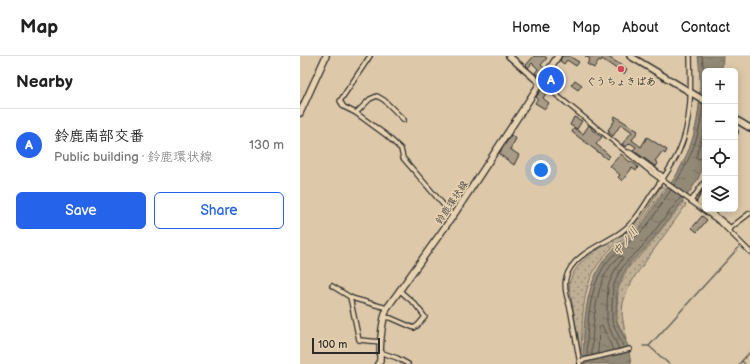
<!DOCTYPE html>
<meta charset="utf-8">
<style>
:root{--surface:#fff;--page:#f2f2f2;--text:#222;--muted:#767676;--line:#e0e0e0;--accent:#2563eb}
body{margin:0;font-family:"Balsamiq Sans","Klee One",sans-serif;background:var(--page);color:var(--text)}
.controls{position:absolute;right:12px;top:12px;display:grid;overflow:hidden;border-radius:6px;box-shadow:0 2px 10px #0003}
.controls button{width:36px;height:36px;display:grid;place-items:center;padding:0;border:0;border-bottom:1px solid var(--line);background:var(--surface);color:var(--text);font:20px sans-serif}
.scale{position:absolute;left:12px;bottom:10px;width:68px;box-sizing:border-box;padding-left:4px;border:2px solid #2b2b2b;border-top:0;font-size:11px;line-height:14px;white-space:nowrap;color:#2b2b2b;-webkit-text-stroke:3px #e8d3b2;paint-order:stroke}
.you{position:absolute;left:241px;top:114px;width:14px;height:14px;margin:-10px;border:3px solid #fff;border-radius:50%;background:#1a73e8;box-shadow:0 0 0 6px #1a73e833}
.badge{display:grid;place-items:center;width:26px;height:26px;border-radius:50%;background:var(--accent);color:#fff;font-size:13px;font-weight:700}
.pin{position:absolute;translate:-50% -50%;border:2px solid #fff;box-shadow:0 1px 4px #0006}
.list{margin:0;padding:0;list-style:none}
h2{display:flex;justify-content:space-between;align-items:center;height:52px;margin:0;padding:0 16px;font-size:17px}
h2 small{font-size:13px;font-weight:400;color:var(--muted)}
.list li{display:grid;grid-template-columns:26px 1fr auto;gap:12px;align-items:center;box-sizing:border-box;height:72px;padding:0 16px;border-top:1px solid var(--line)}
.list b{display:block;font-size:15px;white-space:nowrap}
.list p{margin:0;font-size:13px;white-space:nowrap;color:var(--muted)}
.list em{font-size:13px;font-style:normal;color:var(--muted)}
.actions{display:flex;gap:8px;padding:12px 16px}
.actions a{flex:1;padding:9px 0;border:1px solid var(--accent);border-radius:6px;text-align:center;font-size:14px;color:var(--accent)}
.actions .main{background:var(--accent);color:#fff}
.icon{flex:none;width:22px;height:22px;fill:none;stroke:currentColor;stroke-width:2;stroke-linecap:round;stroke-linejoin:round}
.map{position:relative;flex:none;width:450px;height:308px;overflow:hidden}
header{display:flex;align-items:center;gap:24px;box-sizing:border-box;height:56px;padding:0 20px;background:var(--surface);border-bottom:1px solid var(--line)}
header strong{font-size:19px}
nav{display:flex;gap:22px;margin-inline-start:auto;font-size:14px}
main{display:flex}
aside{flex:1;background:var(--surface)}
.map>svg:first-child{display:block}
.grass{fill:url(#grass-dots);stroke:#756d60}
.water{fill:url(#water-ripples);stroke:#696359}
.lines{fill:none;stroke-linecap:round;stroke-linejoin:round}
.shore{stroke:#555149;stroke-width:1}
.stream{stroke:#696359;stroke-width:1.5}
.building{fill:#a89a84;stroke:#2b2b2b}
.street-casing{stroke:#2b2b2b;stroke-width:6}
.secondary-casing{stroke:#2b2b2b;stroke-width:8}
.primary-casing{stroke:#2b2b2b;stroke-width:8}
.street{stroke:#e8d3b2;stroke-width:3.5}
.secondary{stroke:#e8d3b2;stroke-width:5}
.primary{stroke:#e8d3b2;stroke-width:5.5}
.poi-dot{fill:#d1495b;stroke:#e8d3b2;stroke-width:1.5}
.labels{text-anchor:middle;stroke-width:3;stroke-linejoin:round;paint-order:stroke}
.poi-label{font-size:10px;font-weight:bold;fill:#2b2b2b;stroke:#e8d3b2}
.street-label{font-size:10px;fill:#2b2b2b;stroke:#e8d3b2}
.water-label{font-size:11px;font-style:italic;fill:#45423e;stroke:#e8d3b2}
</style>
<header>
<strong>Map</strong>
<nav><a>Home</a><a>Map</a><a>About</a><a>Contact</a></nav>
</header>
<main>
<aside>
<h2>Nearby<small></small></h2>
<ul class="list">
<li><span class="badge">A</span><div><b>鈴鹿南部交番</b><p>Public building · 鈴鹿環状線</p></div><em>130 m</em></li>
</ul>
<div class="actions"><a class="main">Save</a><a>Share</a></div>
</aside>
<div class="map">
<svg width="450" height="308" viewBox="0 0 450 308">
<defs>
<pattern id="grass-dots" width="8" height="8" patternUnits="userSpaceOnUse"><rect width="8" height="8" fill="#bfaf95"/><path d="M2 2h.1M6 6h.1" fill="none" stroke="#9b8f7a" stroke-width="1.8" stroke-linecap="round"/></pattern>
<pattern id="water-ripples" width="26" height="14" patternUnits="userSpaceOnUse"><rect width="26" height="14" fill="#938977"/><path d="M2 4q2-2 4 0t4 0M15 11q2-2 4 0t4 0" fill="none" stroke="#787062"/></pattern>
</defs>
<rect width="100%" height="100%" fill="#ddc9aa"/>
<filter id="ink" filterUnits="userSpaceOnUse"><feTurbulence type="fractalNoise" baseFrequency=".025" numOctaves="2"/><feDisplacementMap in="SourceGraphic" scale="8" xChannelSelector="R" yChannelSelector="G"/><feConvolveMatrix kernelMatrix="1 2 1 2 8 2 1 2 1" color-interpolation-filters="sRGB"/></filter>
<g filter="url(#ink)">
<!-- grass -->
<g class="grass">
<path d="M 361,130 L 365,132 C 356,145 347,160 337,172 C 330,180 321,184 313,191 C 308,196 303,201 299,207 C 280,234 283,268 281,299 L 269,230 C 274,200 307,191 328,175 C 343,165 352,144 361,130 Z"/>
<path d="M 383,146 L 386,149 L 335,220 L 327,235 L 323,247 L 322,258 L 326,284 L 317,265 L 317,251 L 318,234 L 324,219 L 330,209 L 344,196 Z"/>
</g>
<!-- water -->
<path class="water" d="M 398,0 L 423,0 L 422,15 L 405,15 L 405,106 L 398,123 L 389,137 L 344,194 L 330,207 L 323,218 L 317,233 L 316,264 L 328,290 L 331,308 L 284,308 L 283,301 C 284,270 284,238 300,210 C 309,193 327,186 339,172 C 347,163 353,152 360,142 C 367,132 375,123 380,112 C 399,78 403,38 398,0 Z"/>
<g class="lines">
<!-- shore -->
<g class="shore">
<path d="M 402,0 L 405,25 L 404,40"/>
<path d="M 405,70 L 396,101 L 398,103 L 405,101"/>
<path d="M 374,129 C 390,105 401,78 403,48"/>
<path d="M 324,292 L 312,265 L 312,250 L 313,231 L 319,216 L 327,205 L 341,192 L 381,141"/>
<path d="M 298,298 L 299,272 L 301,270 L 303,271 L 313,294"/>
<path d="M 292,299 C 292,273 295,215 321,200 L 323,202 L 315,214 L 308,230 L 307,250 L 307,267 L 319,293"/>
<path d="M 287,301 C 287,271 288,238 303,212 C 312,196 329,188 341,176 C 353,164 361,147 371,134"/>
</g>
<!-- stream -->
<g class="stream">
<path d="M 343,290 L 349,290 L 369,308"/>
<path d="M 349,290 L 440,190"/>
<path d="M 442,305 L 445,308"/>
<path d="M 439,308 L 450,296"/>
</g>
</g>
<!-- building -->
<g class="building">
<path d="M 234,0 L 244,0 L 247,2 L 241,9 L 245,13 L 239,21 L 235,17 L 238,13 L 232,7 L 228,12 L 226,9 Z"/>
<path d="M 262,0 L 269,0 L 279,6 L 276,10 L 267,4 L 264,8 L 260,5 Z"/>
<path d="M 285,0 L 307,0 L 327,13 L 324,18 L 302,3 L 301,5 L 299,4 L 294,12 L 287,8 L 290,3 Z"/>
<path d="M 275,24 L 282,29 L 278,34 L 271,29 Z"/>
<path d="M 242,33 L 247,36 L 243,42 L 249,47 L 245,53 L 235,47 L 238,43 L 236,41 Z"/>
<path d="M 315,60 L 338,75 L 332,84 L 341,91 L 347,81 L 367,94 L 365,98 L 362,96 L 355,105 L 358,107 L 356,111 L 333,94 L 336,91 L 330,87 L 326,91 L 322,88 L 332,76 L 321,68 L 313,80 L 308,76 L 310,75 L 308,74 L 315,64 L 313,63 Z"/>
<path d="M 274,61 L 282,65 L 277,73 L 270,69 Z"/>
<path d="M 289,69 L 292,72 L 292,74 L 302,81 L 296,88 L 310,100 L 307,103 L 272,76 L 274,72 L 283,78 Z"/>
<path d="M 211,79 L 216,83 L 210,93 L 219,99 L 214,109 L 199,98 Z"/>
<path d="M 321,98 L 330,106 L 331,105 L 338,111 L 336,115 L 332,112 L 322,125 L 318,121 L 320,119 L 310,110 Z"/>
<path d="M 402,160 L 407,164 L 397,176 L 392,172 Z"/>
</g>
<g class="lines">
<defs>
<g id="street">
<path d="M 70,0 L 40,45 L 44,51 L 56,57 L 86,79 L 101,93 L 103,102 L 153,160"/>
<path d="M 240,27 L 254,37 L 351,116 L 420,166 L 450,196"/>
<path d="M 56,57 L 70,43 L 77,40 L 84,44 L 104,64"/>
<path d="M 435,76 L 436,76 L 435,78"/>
<path d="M 328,96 L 331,97 L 364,121"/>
<path d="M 405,135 L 399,146 L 405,151"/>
<path d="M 391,145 L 405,125"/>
<path d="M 408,153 L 431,172"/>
<path d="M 429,173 L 450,157"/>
<path d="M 32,230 L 50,241 L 59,284 L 81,286"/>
<path d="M 50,241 L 55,243 L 87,252"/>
<path d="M 84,261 L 91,262 L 114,272 L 118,269 L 125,261 L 115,248 L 99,234"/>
<path d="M 80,296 L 97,302 L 108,308"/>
<path d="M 280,305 L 330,293"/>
<path d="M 280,308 C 277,291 274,274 271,257 C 269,246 263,233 266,222 C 272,198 303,189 321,176 C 334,167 343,152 351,139 C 361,125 372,111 379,95 C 392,66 391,32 390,0"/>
</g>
<g id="secondary">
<path d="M 209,0 L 240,27"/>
<path d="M 330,0 L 405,45"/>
<path d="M 435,63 L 450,72"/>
</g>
<g id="primary">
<path d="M 0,57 L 26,0"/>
<path d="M 78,308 L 80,305 C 80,287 81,268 87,252 L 153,160 L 258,0"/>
</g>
</defs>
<!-- street casing -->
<use href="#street" class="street-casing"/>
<!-- secondary casing -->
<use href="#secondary" class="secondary-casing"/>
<!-- primary casing -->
<use href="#primary" class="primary-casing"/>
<!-- street -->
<use href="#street" class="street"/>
<!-- secondary -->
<use href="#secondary" class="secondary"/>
<!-- primary -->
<use href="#primary" class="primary"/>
</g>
</g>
<!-- markers -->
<circle class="poi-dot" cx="321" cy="13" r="4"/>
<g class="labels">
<!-- poi labels -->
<g class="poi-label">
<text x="321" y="29">ぐうちょきぱあ</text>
</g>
<!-- street labels -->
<g class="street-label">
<text transform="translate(151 146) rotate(-56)" y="4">鈴鹿環状線</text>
</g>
<!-- water labels -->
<g class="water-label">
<text transform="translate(325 185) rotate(-50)" y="4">中ノ川</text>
</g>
</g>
</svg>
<div class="controls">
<button>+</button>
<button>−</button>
<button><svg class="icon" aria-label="locate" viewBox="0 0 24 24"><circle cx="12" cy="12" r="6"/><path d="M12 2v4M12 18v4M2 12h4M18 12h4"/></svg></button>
<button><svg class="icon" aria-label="layers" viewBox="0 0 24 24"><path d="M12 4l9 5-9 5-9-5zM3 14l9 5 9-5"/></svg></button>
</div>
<div class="scale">100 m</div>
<div class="you"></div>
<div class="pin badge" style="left:251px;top:24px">A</div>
</div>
</main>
